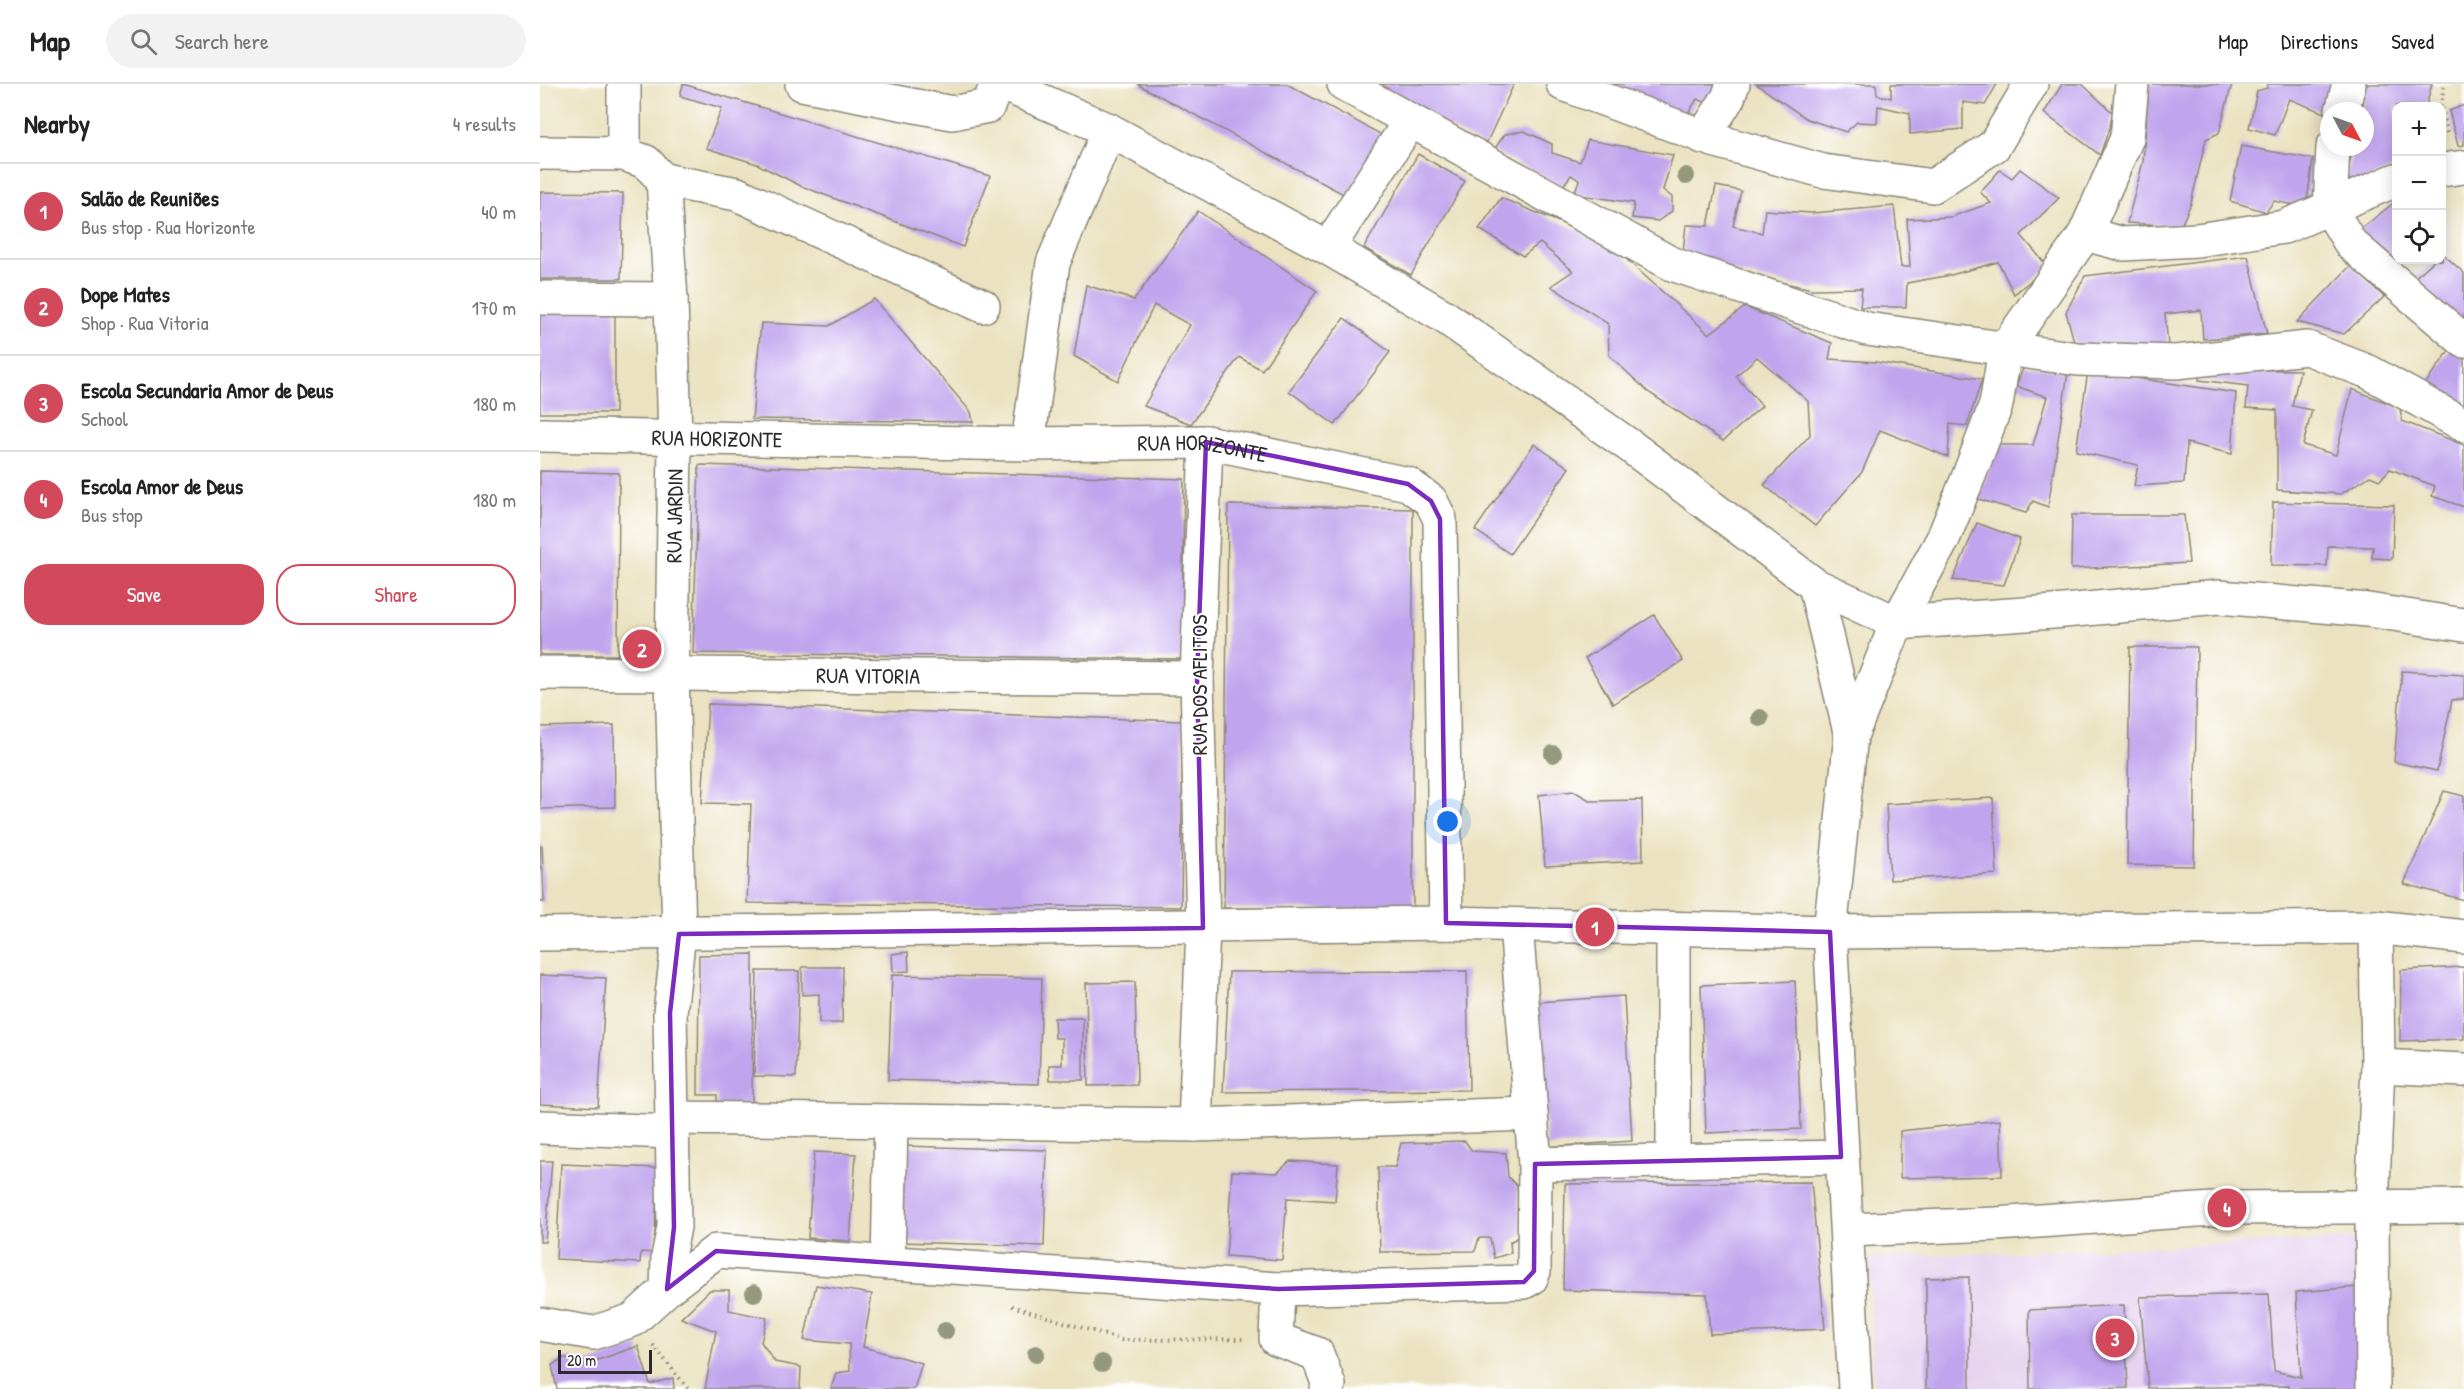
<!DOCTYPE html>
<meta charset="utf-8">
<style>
:root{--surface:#fff;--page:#f2f2f2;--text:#222;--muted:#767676;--line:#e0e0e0;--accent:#d1495b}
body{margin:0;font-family:"Patrick Hand",sans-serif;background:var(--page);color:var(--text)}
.controls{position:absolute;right:18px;top:18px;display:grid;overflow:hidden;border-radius:12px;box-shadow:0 3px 15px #0003}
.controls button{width:54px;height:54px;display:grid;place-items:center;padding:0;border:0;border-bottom:2px solid var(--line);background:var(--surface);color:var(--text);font:30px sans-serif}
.compass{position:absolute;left:1780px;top:18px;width:54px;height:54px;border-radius:50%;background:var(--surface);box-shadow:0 3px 15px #0003;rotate:131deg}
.scale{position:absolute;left:18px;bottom:15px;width:94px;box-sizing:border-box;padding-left:6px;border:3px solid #2b2b2b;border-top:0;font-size:16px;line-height:21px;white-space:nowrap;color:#2b2b2b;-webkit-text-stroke:4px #fff;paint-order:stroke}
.you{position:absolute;left:908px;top:738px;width:21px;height:21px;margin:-15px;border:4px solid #fff;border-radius:50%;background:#1a73e8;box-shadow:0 0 0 9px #1a73e833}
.badge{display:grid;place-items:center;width:39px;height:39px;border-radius:50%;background:var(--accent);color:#fff;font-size:20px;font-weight:700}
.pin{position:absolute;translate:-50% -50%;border:3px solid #fff;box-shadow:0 2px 6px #0006}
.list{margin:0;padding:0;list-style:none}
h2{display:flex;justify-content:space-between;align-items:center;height:78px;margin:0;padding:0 24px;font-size:26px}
h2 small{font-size:20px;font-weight:400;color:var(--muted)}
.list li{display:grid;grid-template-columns:39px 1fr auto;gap:18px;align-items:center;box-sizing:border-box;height:96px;padding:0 24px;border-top:2px solid var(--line)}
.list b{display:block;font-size:22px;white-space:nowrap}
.list p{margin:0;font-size:20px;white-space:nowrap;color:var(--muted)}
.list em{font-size:20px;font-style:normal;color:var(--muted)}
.actions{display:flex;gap:12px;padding:18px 24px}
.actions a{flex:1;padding:14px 0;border:2px solid var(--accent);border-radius:24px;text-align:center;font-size:21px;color:var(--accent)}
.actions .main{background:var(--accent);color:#fff}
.icon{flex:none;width:33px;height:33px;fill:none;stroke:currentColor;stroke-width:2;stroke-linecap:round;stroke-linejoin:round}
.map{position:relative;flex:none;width:1924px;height:1305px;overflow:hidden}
header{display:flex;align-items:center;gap:36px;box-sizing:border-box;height:84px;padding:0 30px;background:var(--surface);border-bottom:2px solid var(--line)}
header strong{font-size:28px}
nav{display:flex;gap:33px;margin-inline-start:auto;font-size:21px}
.search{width:420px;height:54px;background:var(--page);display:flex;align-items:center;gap:15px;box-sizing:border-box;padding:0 21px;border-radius:33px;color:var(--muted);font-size:22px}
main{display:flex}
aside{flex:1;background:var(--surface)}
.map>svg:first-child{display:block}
.built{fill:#e6d3f0}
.building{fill:#c0a4ed}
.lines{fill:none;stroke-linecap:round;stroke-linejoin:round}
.minor-casing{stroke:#8a8676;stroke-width:36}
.path{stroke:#8a8676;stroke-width:4;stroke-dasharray:1.5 4.5;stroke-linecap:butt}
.minor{stroke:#fff;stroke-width:33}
.tree{fill:#94997d}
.marked{fill:none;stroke:#7b2cbf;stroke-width:4.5;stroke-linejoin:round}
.labels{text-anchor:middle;stroke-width:4.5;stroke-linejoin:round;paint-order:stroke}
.street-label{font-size:22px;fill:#2b2b2b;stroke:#fff}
</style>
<header>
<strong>Map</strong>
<div class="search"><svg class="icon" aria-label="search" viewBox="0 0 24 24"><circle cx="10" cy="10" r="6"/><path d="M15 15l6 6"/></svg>Search here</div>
<nav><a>Map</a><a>Directions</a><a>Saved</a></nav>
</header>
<main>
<aside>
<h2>Nearby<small>4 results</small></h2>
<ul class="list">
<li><span class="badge">1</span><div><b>Salão de Reuniões</b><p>Bus stop · Rua Horizonte</p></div><em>40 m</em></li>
<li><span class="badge">2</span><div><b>Dope Mates</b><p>Shop · Rua Vitoria</p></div><em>170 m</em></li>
<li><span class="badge">3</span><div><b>Escola Secundaria Amor de Deus</b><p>School</p></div><em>180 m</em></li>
<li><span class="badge">4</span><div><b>Escola Amor de Deus</b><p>Bus stop</p></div><em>180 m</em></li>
</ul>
<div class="actions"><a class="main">Save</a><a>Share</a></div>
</aside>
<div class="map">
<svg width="1924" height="1305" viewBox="0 0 1924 1305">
<rect width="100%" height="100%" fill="#fff"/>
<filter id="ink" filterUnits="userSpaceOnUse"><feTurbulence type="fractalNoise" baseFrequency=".0167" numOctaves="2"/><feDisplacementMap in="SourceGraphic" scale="12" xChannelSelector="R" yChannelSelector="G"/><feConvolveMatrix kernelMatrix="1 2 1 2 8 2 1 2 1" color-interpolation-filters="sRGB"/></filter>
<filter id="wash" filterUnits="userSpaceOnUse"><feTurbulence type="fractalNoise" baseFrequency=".008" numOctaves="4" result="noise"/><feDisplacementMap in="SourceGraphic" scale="24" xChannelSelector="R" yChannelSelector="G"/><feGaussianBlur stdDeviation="1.35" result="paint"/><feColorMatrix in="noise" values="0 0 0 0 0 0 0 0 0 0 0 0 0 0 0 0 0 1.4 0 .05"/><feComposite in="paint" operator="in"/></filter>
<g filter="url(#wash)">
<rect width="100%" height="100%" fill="#eae2c0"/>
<!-- built -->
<path class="built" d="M 1819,1155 L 1817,1305 L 1334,1305 L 1329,1174 Z"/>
<g id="blocks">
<!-- building -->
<g class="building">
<path d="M 143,0 L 450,92 L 423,163 L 261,102 L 217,80 L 166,64 L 182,24 L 140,12 Z"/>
<path d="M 597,0 L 747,0 L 844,52 L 807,112 Z"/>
<path d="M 825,0 L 974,0 L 945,62 Z"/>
<path d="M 1069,0 L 1178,0 L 1169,20 L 1157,15 L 1146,33 Z"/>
<path d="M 1216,0 L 1336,0 L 1337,11 L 1351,14 L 1351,0 L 1457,0 L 1445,21 L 1423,18 L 1423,45 L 1370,50 L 1370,29 L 1338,22 L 1337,39 L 1317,38 L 1306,48 L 1267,35 Z"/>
<path d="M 1522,0 L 1542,0 L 1574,30 L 1560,71 L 1504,29 Z"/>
<path d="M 1609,0 L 1692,0 L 1679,49 L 1666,55 L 1651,119 L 1641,142 L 1587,139 L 1603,78 Z"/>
<path d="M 1728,0 L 1796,0 L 1787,30 L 1749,15 L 1735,51 L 1709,44 L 1717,7 L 1727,4 Z"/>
<path d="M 1826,0 L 1892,0 L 1886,22 L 1856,22 L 1856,83 L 1821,98 L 1806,95 L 1813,63 L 1825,63 L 1825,27 L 1822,27 Z"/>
<path d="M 1924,21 L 1924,61 L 1918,62 L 1909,27 Z"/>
<path d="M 984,47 L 1012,60 L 1012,69 L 1040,78 L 1048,56 L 1133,71 L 1123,106 L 1132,113 L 1132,127 L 1118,137 L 1092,134 L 1094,119 L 1034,110 L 1039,96 L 1031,91 L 1023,102 L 953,67 L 965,50 Z"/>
<path d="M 1701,62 L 1773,75 L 1766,123 L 1734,117 L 1726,128 L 1690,117 Z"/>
<path d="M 878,70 L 925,97 L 871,191 L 824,164 Z"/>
<path d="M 1480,85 L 1519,114 L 1481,151 L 1508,183 L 1474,210 L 1458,178 L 1411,191 L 1367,199 L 1366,223 L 1320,223 L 1322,204 L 1272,205 L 1199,189 L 1143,168 L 1146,141 L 1168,142 L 1176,102 L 1201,107 L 1193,142 L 1222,149 L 1225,126 L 1272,129 L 1354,122 L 1361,183 L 1370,183 L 1367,135 L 1411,133 L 1451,119 L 1440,108 L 1460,86 L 1472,94 Z"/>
<path d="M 0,108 L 83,109 L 81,195 L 0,195 Z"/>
<path d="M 961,114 L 1031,143 L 1084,173 L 1169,250 L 1205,223 L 1292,259 L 1289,275 L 1336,278 L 1442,295 L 1427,342 L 1410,340 L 1408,373 L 1340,346 L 1322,388 L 1275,442 L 1224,401 L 1270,351 L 1268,317 L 1217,273 L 1196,292 L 1222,322 L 1183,357 L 1108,308 L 1069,271 L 1068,240 L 1011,202 L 1033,187 L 1000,159 L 983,172 L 939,145 Z"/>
<path d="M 1856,117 L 1856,176 L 1860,176 L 1856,180 L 1823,155 L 1822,144 Z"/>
<path d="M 658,127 L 777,207 L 722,286 L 699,273 L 651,340 L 604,322 L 650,241 L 614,221 L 578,297 L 534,272 L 546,201 L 594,216 Z"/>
<path d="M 1902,169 L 1924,189 L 1924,240 L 1870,198 L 1895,176 L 1902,176 Z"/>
<path d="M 1708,172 L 1727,250 L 1663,255 L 1661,226 L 1625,230 L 1628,261 L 1535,261 L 1526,228 L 1545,192 Z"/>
<path d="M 1811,181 L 1844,213 L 1804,250 L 1757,238 Z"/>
<path d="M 334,215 L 431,328 L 433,338 L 212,335 L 221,239 L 289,242 Z"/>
<path d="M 75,221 L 75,329 L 0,329 L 0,223 Z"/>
<path d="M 804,234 L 850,268 L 795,341 L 749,307 Z"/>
<path d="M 1912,263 L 1924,272 L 1924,326 L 1886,299 Z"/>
<path d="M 1484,282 L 1528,288 L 1508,423 L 1493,417 L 1486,429 L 1438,415 L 1458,361 L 1493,361 L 1507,313 L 1476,302 Z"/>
<path d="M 1660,285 L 1760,286 L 1752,322 L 1772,326 L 1763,361 L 1796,371 L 1812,305 L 1860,324 L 1862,337 L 1924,361 L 1924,423 L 1892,412 L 1895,402 L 1850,385 L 1840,396 L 1830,392 L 1801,410 L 1737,406 L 1737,326 L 1706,324 L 1708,302 L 1659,296 Z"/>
<path d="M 1548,287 L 1696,309 L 1692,370 L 1647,359 L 1644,399 L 1594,402 L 1598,381 L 1536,367 Z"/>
<path d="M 994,360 L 1029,384 L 970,470 L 935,446 Z"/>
<path d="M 159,381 L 644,395 L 642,575 L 153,569 Z"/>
<path d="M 0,387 L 79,389 L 78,571 L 0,571 Z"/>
<path d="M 1733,418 L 1854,421 L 1852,475 L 1832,474 L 1833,463 L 1788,462 L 1787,482 L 1731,481 Z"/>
<path d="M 688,421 L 873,425 L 873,827 L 684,824 Z"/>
<path d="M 1532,431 L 1644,431 L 1649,479 L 1531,485 Z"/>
<path d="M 1437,439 L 1480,455 L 1464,501 L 1413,496 Z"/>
<path d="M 1114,531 L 1143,577 L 1073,620 L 1045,574 Z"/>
<path d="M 1590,563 L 1657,563 L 1654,782 L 1587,781 Z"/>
<path d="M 1862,587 L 1924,591 L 1924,615 L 1912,616 L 1897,687 L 1854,678 Z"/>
<path d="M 168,620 L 643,637 L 641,823 L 207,819 L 211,720 L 162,719 Z"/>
<path d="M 74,641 L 75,723 L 0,725 L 0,643 Z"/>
<path d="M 1034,707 L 1051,717 L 1102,716 L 1103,777 L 1005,782 L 999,711 Z"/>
<path d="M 1904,707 L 1924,712 L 1924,816 L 1864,800 Z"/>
<path d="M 1453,714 L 1457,790 L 1350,796 L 1346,720 Z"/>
<path d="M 0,762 L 2,762 L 4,818 L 0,818 Z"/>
<path d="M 368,868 L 369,887 L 353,888 L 352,870 Z"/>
<path d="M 213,870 L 212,1027 L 177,1026 L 177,1011 L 158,1011 L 159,871 Z"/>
<path d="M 262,883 L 303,883 L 302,939 L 279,939 L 279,910 L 262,911 Z"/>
<path d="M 1924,883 L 1924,955 L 1860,957 L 1861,886 Z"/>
<path d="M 217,887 L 259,887 L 256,993 L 214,992 Z"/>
<path d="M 927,887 L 929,1006 L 683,1008 L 689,888 Z"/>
<path d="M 0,891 L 66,894 L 58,1023 L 0,1020 Z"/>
<path d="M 352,891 L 502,894 L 499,1000 L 348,996 Z"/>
<path d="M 1255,897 L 1261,1045 L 1166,1049 L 1161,901 Z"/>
<path d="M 595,898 L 597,1001 L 548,1002 L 546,899 Z"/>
<path d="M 1084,912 L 1092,1057 L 1007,1063 L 998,918 Z"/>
<path d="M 514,934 L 543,934 L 543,996 L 510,996 L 509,981 L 522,981 L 522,954 L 515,954 Z"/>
<path d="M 1460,1036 L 1462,1092 L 1360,1094 L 1360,1047 Z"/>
<path d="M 925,1057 L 932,1067 L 966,1069 L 968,1093 L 977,1102 L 981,1151 L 970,1158 L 971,1169 L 954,1174 L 950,1154 L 939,1154 L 935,1167 L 840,1168 L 838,1083 L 855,1083 L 861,1059 Z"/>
<path d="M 363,1062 L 507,1066 L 504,1162 L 359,1158 Z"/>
<path d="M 274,1068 L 316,1070 L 310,1157 L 268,1154 Z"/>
<path d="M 0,1077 L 12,1077 L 5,1158 L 0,1158 Z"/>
<path d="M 750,1077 L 798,1080 L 795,1117 L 747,1114 L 742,1176 L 686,1172 L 692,1087 L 737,1089 Z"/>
<path d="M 21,1080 L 118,1084 L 114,1169 L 101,1168 L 100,1179 L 16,1175 Z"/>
<path d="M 1271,1098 L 1285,1245 L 1170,1250 L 1167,1210 L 1023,1206 L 1025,1100 Z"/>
<path d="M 1429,1193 L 1430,1305 L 1386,1305 L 1386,1194 Z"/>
<path d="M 276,1201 L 332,1210 L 323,1263 L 382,1279 L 374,1305 L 291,1305 L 296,1289 L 310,1287 L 309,1260 L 264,1256 Z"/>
<path d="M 1818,1203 L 1817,1305 L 1749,1305 L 1749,1302 L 1608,1304 L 1600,1213 L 1729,1210 L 1734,1287 L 1761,1293 L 1756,1208 Z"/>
<path d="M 170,1206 L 189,1206 L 189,1226 L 227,1234 L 221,1258 L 235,1278 L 261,1283 L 260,1305 L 165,1305 L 176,1247 L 141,1234 Z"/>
<path d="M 1584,1221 L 1588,1304 L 1490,1305 L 1489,1226 Z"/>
<path d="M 98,1262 L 110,1300 L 133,1294 L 134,1305 L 17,1305 L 12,1281 L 23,1274 L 32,1274 L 38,1283 Z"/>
</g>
</g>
</g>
<g filter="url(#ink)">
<use href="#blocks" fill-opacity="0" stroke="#8a8676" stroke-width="1.5"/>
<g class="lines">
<defs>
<g id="minor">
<path d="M 262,0 L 412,29 L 448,22 L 457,0"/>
<path d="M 463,0 L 569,46 L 788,164 L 905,233 L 1090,362 L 1275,501 L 1357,539 L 1513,528 L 1679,513 L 1828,526 L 1924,541"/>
<path d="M 804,0 L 1132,180 L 1327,245 L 1538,275 L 1636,278 L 1767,264 L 1829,288 L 1924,341"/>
<path d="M 1023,0 L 1173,56 L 1283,87 L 1393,102 L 1454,62 L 1491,0"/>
<path d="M 1802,27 L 1809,0"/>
<path d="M 1163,53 L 1188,14 L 1193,0"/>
<path d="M 1793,63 L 1790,125 L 1811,160 L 1924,257"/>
<path d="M 0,69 L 84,70"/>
<path d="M 1902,86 L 1924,83"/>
<path d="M 123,96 L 197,110 L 443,222"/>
<path d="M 1545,150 L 1587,54 L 1592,0"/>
<path d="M 788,164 L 870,37"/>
<path d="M 0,214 L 131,215"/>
<path id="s1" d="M 0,351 L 488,360 L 666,358 L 868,400 L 891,417 L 900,435 L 906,839"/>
<path d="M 666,358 L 657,594 L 663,844 L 655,1041 L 991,1030 L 995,1080"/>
<path d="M 488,360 L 513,179 L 569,46"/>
<path d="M 1275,501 L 1311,652"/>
<path id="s2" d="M 0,589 L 657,594"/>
<path d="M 976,841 L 991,1030"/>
<path d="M 0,850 L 906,839 L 1290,848 L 1836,843 L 1924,853"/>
<path d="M 1838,982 L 1924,986"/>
<path d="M 132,1034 L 655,1041"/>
<path d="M 0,1043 L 132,1048"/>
<path d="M 1133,1076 L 1133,845"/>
<path d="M 1308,1146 L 1456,1140 L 1687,1124 L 1924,1122"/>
<path d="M 348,1179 L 351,1037"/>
<path d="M 127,1205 L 176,1167 L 738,1205 L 984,1198 L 991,1194 L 994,1187 L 995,1080 L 1301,1073"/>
<path d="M 738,1205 L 736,1255 L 777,1270 L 789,1301 L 787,1305"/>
<path id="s3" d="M 0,1240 L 53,1249 L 93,1236 L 127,1205 L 128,1173 L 134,1143 L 130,929 L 139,850 L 132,589 L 135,354 L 131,215 L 123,96 L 106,78 L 84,70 L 84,0"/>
<path d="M 1315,1305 L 1290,848 L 1311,652 L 1357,539 L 1403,455 L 1428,394 L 1456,321 L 1465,265 L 1545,150 L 1583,160 L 1657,156 L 1744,143 L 1856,96"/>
<path d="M 1833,1305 L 1832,1124 L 1838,982 L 1836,843"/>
</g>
</defs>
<!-- minor casing -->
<use href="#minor" class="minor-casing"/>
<!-- path -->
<g class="path">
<path d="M 1901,22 L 1904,0"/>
<path d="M 1902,24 L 1908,53"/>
<path d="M 472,1222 L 581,1256 L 705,1255"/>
<path d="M 113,1261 L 148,1305"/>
</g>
<!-- minor -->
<use href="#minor" class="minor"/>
</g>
<!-- trees -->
<g class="tree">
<circle cx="1146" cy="92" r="9"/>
<circle cx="1220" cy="634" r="9"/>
<circle cx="1013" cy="670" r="9"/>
<circle cx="214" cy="1209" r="9"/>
<circle cx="405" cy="1247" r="9"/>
<circle cx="496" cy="1270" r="9"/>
<circle cx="562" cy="1279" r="9"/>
</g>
</g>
<!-- marked area -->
<path class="marked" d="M 666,358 L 868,400 L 891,417 L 900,435 L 906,839 L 1290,848 L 1301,1073 L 995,1080 L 994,1187 L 984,1198 L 738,1205 L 176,1167 L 127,1205 L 134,1143 L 130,929 L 139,850 L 663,844 L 657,594 Z"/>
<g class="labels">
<!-- street labels -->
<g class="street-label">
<text dy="8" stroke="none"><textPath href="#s1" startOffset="177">RUA HORIZONTE</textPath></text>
<text dy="8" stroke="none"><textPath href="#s1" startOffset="663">RUA HORIZONTE</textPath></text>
<text dy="8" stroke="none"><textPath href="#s3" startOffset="916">RUA JARDIN</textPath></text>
<text dy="8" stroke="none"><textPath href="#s2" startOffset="328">RUA VITORIA</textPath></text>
<text transform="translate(659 601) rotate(-90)" y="8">RUA DOS AFLITOS</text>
</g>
</g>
</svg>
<div class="controls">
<button>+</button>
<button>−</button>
<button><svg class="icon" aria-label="locate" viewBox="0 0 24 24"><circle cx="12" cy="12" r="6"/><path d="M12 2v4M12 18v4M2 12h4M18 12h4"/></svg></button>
</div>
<svg class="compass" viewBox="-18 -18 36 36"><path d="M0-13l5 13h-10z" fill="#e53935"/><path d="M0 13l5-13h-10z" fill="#767676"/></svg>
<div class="scale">20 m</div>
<div class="you"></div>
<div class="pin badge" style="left:1055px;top:843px">1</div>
<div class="pin badge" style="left:102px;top:565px">2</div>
<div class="pin badge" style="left:1575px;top:1254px">3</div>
<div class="pin badge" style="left:1687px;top:1124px">4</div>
</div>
</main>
